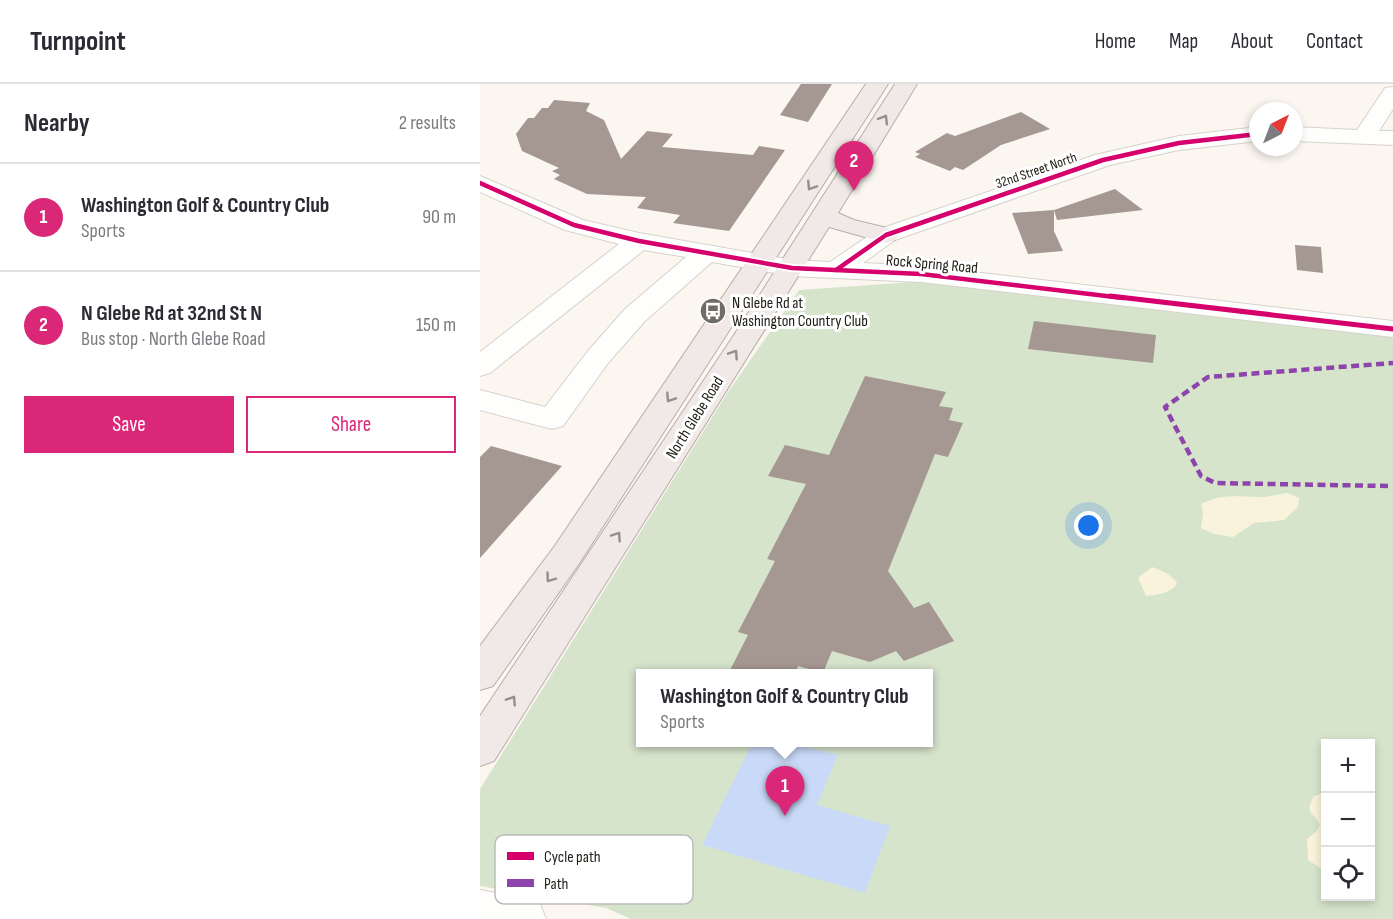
<!DOCTYPE html>
<meta charset="utf-8">
<style>
:root{--surface:#fff;--page:#f7f7f7;--text:#2b2b33;--muted:#7c7c81;--line:#e1e1e2;--accent:#db2777}
body{margin:0;font-family:"Sofia Sans Condensed",sans-serif;background:var(--page);color:var(--text)}
.controls{position:absolute;right:18px;bottom:18px;display:grid;overflow:hidden;border-radius:0px;box-shadow:0 3px 9px #0003}
.controls button{width:54px;height:54px;display:grid;place-items:center;padding:0;border:0;border-bottom:2px solid var(--line);background:var(--surface);color:var(--text);font:30px sans-serif}
.compass{position:absolute;left:769px;top:18px;width:54px;height:54px;border-radius:50%;background:var(--surface);box-shadow:0 3px 9px #0003;rotate:42deg}
.you{position:absolute;left:609px;top:442px;width:21px;height:21px;margin:-15px;border:4px solid #fff;border-radius:50%;background:#1a73e8;box-shadow:0 0 0 9px #1a73e833}
.badge{display:grid;place-items:center;width:39px;height:39px;border-radius:50%;background:var(--accent);color:#fff;font-size:20px;font-weight:700}
.pin{position:absolute;translate:-50% -50px;filter:drop-shadow(0 2px 3px #0008)}
.pin::after{content:'';position:absolute;top:32px;width:21px;height:18px;background:inherit;clip-path:polygon(0 0,100% 0,50% 100%)}
.popup{position:absolute;left:156px;top:585px;width:297px;height:78px;box-sizing:border-box;display:grid;place-content:center;border-radius:0px;background:var(--surface);filter:drop-shadow(0 2px 4px #0005);font-size:20px;white-space:nowrap;color:var(--muted)}
.popup b{font-size:22px;color:var(--text)}
.popup::after{content:'';position:absolute;left:50%;top:100%;margin-left:-12px;border:12px solid transparent;border-top-color:var(--surface)}
.list{margin:0;padding:0;list-style:none}
h2{display:flex;justify-content:space-between;align-items:center;height:78px;margin:0;padding:0 24px;font-size:26px}
h2 small{font-size:20px;font-weight:400;color:var(--muted)}
.list li{display:grid;grid-template-columns:39px 1fr auto;gap:18px;align-items:center;box-sizing:border-box;height:108px;padding:0 24px;border-top:2px solid var(--line)}
.list b{display:block;font-size:22px;white-space:nowrap}
.list p{margin:0;font-size:20px;white-space:nowrap;color:var(--muted)}
.list em{font-size:20px;font-style:normal;color:var(--muted)}
.actions{display:flex;gap:12px;padding:18px 24px}
.actions a{flex:1;padding:14px 0;border:2px solid var(--accent);border-radius:0px;text-align:center;font-size:21px;color:var(--accent)}
.actions .main{background:var(--accent);color:#fff}
.icon{flex:none;width:33px;height:33px;fill:none;stroke:currentColor;stroke-width:2;stroke-linecap:round;stroke-linejoin:round}
.map{position:relative;flex:none;width:913px;height:835px;overflow:hidden}
header{display:flex;align-items:center;gap:36px;box-sizing:border-box;height:84px;padding:0 30px;background:var(--surface);border-bottom:2px solid var(--line)}
header strong{font-size:28px}
nav{display:flex;gap:33px;margin-inline-start:auto;font-size:21px}
main{display:flex}
aside{flex:1;background:var(--surface)}
.map>svg:first-child{display:block}
.green{fill:#d7e4cc;fill-rule:evenodd}
.sand{fill:#faf3db}
.water{fill:#c9daf8}
.building{fill:#a59792}
.lines{fill:none;stroke-linecap:round;stroke-linejoin:round}
.minor-casing{stroke:#d6d2cc;stroke-width:2}
.major-casing{stroke:#b9aca9;stroke-width:2}
.minor{fill:#fefefd;fill-rule:evenodd}
.major{fill:#f0e9e8;fill-rule:evenodd}
.quiet{stroke:#8e44ad;stroke-width:4.5;stroke-dasharray:8 4.5;stroke-linecap:butt}
.cycleway-far1-casing{stroke:#fff;stroke-width:8}
.cycleway-casing{stroke:#fff;stroke-width:9}
.cycleway-far1{stroke:#d6006c;stroke-width:4.5}
.cycleway{stroke:#d6006c;stroke-width:5}
.oneway{stroke:#948f8c}
.labels{text-anchor:middle;stroke-width:6;stroke-linejoin:round;paint-order:stroke}
.far-street-label{font-size:14px;fill:#23201b;stroke:#fff}
.street-label{font-size:16px;fill:#23201b;stroke:#fff}
.poi-label{font-size:16px;fill:#23201b;stroke:#fff;text-anchor:start}
.key{fill:#fff;stroke:#bdbcbb;stroke-width:1.5}
.key-label{font-size:16px;fill:#23201b}
</style>
<header>
<strong>Turnpoint</strong>
<nav><a>Home</a><a>Map</a><a>About</a><a>Contact</a></nav>
</header>
<main>
<aside>
<h2>Nearby<small>2 results</small></h2>
<ul class="list">
<li><span class="badge">1</span><div><b>Washington Golf &amp; Country Club</b><p>Sports</p></div><em>90 m</em></li>
<li><span class="badge">2</span><div><b>N Glebe Rd at 32nd St N</b><p>Bus stop · North Glebe Road</p></div><em>150 m</em></li>
</ul>
<div class="actions"><a class="main">Save</a><a>Share</a></div>
</aside>
<div class="map">
<svg width="913" height="835" viewBox="0 0 913 835">
<rect width="100%" height="100%" fill="#fbf7f0"/>
<!-- green -->
<path class="green" d="M 434,198 L 650,221 L 913,253 L 913,835 L 151,835 L 126,824 L 0,802 L 0,705 L 246,311 L 319,206 ZM 161,590 L 449,590 L 449,658 L 161,658 ZM 846,660 L 890,660 L 890,812 L 846,812 Z"/>
<!-- sand -->
<g class="sand">
<path d="M 807,409 L 819,414 L 818,423 L 804,436 L 774,439 L 753,453 L 734,450 L 721,444 L 723,429 L 721,420 C 740,410 758,412 778,413 C 787,414 798,410 807,409 Z"/>
<path d="M 672,483 C 682,487 691,490 697,499 C 692,509 677,511 666,512 L 658,494 Z"/>
<path d="M 843,710 L 846,711 L 845,787 L 828,776 L 827,755 L 836,748 L 840,741 C 833,726 824,731 834,712 Z"/>
</g>
<!-- water -->
<path class="water" d="M 272,659 L 310,659 L 358,671 L 337,721 L 410,742 L 385,809 L 222,761 Z"/>
<!-- building -->
<g class="building">
<path d="M 321,0 L 352,0 L 328,38 L 300,31 Z"/>
<path d="M 74,16 L 110,19 L 106,27 L 124,36 L 141,75 L 167,47 L 193,50 L 182,63 L 273,71 L 279,62 L 305,66 L 249,147 L 193,139 L 200,131 L 157,124 L 166,113 L 107,110 L 74,95 L 80,91 L 72,87 L 79,84 L 42,67 L 36,50 L 48,34 L 54,34 L 62,24 L 68,24 Z"/>
<path d="M 541,28 L 570,45 L 521,61 L 483,86 L 475,83 L 470,87 L 435,73 L 440,70 L 435,68 L 467,49 L 475,52 Z"/>
<path d="M 635,105 L 663,126 L 577,136 L 574,126 L 574,147 L 583,167 L 548,170 L 532,129 L 574,126 Z"/>
<path d="M 815,161 L 841,163 L 843,189 L 817,186 Z"/>
<path d="M 554,237 L 676,251 L 673,279 L 548,265 Z"/>
<path d="M 385,292 L 466,308 L 459,322 L 473,324 L 469,336 L 483,339 L 468,373 L 455,370 L 408,487 L 434,524 L 449,518 L 474,557 L 424,577 L 416,567 L 390,578 L 352,567 L 343,589 L 318,582 L 316,590 L 248,590 L 268,551 L 258,548 L 295,477 L 287,475 L 326,400 L 288,392 L 305,361 L 349,371 Z"/>
<path d="M 11,362 L 82,382 L 0,474 L 0,373 Z"/>
</g>
<g class="lines">
<defs>
<g id="minor">
<path d="M 913,3 L 913,25 L 899,47 L 913,47 L 913,61 L 814,57 L 814,43 L 877,46 L 905,4 Z"/>
<path d="M 778,43 L 778,57 L 699,66 L 630,81 L 415,156 L 383,179 L 441,182 L 913,237 L 913,253 L 441,198 L 312,192 L 232,178 L 165,237 L 128,279 L 83,342 L 72,345 L 0,326 L 0,306 L 65,323 L 108,267 L 145,225 L 206,173 L 164,166 L 10,289 L 0,292 L 0,268 L 139,160 L 85,146 L 0,108 L 0,92 L 103,136 L 159,149 L 312,176 L 350,178 L 397,146 L 615,71 L 699,52 Z"/>
<path d="M 0,806 L 44,814 L 60,820 L 66,835 L 0,835 Z"/>
</g>
<g id="major">
<path d="M 386,0 L 408,0 L 98,481 L 13,602 L 0,606 L 0,562 L 74,463 Z"/>
<path d="M 415,0 L 437,0 L 358,129 L 374,136 L 415,146 L 419,151 L 415,156 L 406,159 L 349,143 L 14,677 L 0,682 L 0,632 L 254,251 Z"/>
</g>
</defs>
<!-- minor casing -->
<use href="#minor" class="minor-casing"/>
<!-- major casing -->
<use href="#major" class="major-casing"/>
<!-- minor -->
<use href="#minor" class="minor"/>
<!-- major -->
<use href="#major" class="major"/>
<!-- quiet -->
<path class="quiet" d="M 908,402 L 735,399 L 721,392 L 685,323 L 728,293 L 913,279"/>
<defs>
<g id="cycleway-far1">
<path d="M 0,99 L 94,141 L 159,157 L 312,184 L 441,190 L 643,214"/>
<path d="M 356,186 L 406,151 L 623,76 L 699,59 L 778,50"/>
</g>
<path id="cycleway" d="M 630,212 L 913,245"/>
</defs>
<!-- cycleway-far1 casing -->
<use href="#cycleway-far1" class="cycleway-far1-casing"/>
<!-- cycleway casing -->
<use href="#cycleway" class="cycleway-casing"/>
<!-- cycleway-far1 -->
<use href="#cycleway-far1" class="cycleway-far1"/>
<!-- cycleway -->
<use href="#cycleway" class="cycleway"/>
</g>
<!-- one-way arrows -->
<defs><path id="oneway-chevron" d="M-2-3.5L2.5 0L-2 3.5" fill="none" stroke-width="1.6" stroke-linecap="round" stroke-linejoin="round" transform="scale(1.5)"/></defs>
<g class="oneway">
<use href="#oneway-chevron" transform="translate(404 35) rotate(-58)"/>
<use href="#oneway-chevron" transform="translate(331 102) rotate(123)"/>
<use href="#oneway-chevron" transform="translate(254 270) rotate(-56)"/>
<use href="#oneway-chevron" transform="translate(190 314) rotate(124)"/>
<use href="#oneway-chevron" transform="translate(137 452) rotate(-56)"/>
<use href="#oneway-chevron" transform="translate(70 494) rotate(126)"/>
<use href="#oneway-chevron" transform="translate(32 616) rotate(-57)"/>
</g>
<!-- icons -->
<defs>
<symbol id="bus-disc" viewBox="-11 -11 22 22"><circle r="9.5" fill="#6f6b66" stroke="#fff"/><path d="M-5-6H5V4H4V6H2V4H-2V6H-4V4H-5ZM-3.5-4V0h7V-4ZM-3.5 1.2v1.5H-2V1.2ZM2 1.2v1.5H3.5V1.2Z" fill="#fff"/></symbol>
</defs>
<g fill-rule="evenodd">
<use href="#bus-disc" x="218" y="212" width="30" height="30"/>
</g>
<g class="labels">
<!-- far-street labels -->
<g class="far-street-label">
<text transform="translate(556 86) rotate(-19)" y="5">32nd Street North</text>
</g>
<!-- street labels -->
<g class="street-label">
<text transform="translate(452 179) rotate(5)" y="6">Rock Spring Road</text>
<text transform="translate(214 333) rotate(-58)" y="6">North Glebe Road</text>
</g>
<!-- poi labels -->
<g class="poi-label">
<text x="252" y="224">N Glebe Rd at<tspan x="252" dy="18">Washington Country Club</tspan></text>
</g>
</g>
<!-- legend -->
<rect x="15" y="751" width="198" height="69" rx="9" class="key"/>
<rect x="27" y="768" width="27" height="8" fill="#d6006c"/>
<rect x="27" y="795" width="27" height="8" fill="#8e44ad"/>
<g class="key-label">
<text x="64" y="778">Cycle path</text>
<text x="64" y="805">Path</text>
</g>
</svg>
<div class="controls">
<button>+</button>
<button>−</button>
<button><svg class="icon" aria-label="locate" viewBox="0 0 24 24"><circle cx="12" cy="12" r="6"/><path d="M12 2v4M12 18v4M2 12h4M18 12h4"/></svg></button>
</div>
<svg class="compass" viewBox="-18 -18 36 36"><path d="M0-13l5 13h-10z" fill="#e53935"/><path d="M0 13l5-13h-10z" fill="#7c7c81"/></svg>
<div class="you"></div>
<div class="pin badge" style="left:305px;top:732px">1</div>
<div class="popup"><b>Washington Golf &amp; Country Club</b>Sports</div>
<div class="pin badge" style="left:374px;top:107px">2</div>
</div>
</main>
